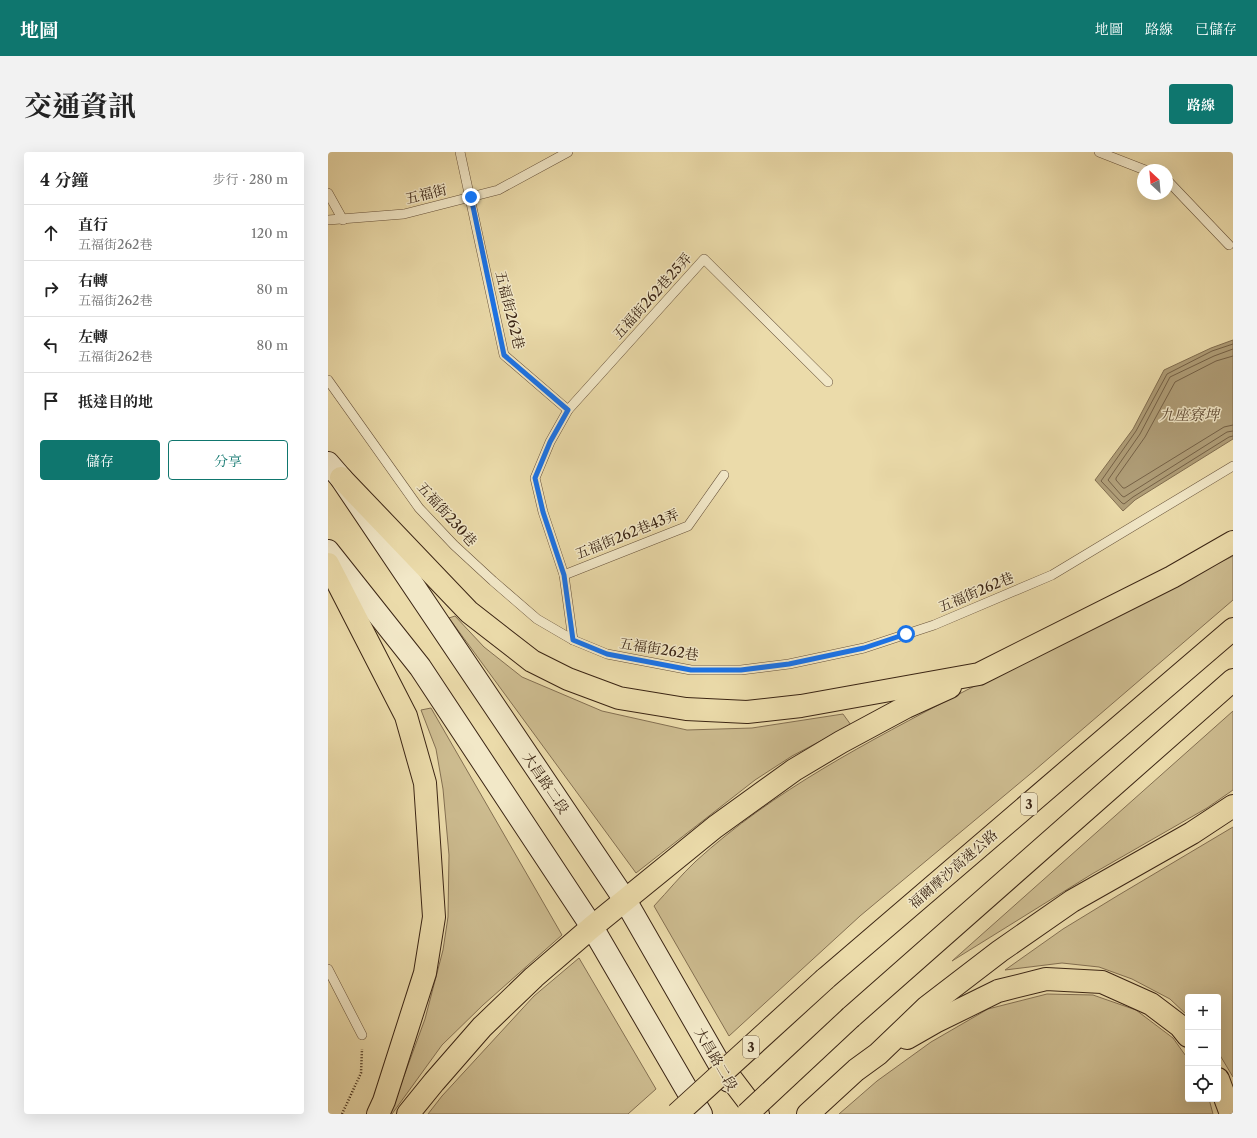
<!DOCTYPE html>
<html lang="zh-TW">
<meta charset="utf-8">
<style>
:root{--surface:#fff;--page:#f2f2f2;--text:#222;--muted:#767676;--line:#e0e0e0;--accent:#0f766e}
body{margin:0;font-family:"Libre Caslon Text","Noto Serif TC",serif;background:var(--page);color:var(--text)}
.controls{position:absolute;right:12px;bottom:12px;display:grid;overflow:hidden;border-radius:4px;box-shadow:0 4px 16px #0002}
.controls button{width:36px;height:36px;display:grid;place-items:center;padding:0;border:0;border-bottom:1px solid var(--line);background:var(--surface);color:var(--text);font:20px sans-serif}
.compass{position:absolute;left:809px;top:12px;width:36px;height:36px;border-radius:50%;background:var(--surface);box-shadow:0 4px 16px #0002;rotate:334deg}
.stop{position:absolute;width:12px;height:12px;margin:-9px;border:3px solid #1a73e8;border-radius:50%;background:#fff}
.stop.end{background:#1a73e8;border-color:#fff;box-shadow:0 1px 4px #0008}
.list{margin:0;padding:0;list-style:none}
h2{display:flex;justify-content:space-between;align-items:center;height:52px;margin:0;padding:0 16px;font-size:17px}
h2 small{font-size:13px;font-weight:400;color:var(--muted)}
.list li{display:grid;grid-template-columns:26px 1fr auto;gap:12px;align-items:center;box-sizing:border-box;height:56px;padding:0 16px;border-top:1px solid var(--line)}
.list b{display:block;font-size:15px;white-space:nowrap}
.list p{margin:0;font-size:13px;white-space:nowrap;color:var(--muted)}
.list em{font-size:13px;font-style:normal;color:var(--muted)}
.actions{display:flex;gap:8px;padding:12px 16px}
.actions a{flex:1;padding:9px 0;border:1px solid var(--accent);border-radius:4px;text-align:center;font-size:14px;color:var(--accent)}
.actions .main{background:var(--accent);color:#fff}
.icon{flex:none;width:22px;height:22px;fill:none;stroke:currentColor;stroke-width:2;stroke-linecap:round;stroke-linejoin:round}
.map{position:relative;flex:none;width:905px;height:962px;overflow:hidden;border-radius:4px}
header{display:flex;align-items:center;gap:24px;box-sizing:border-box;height:56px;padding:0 20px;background:var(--accent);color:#fff}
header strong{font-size:19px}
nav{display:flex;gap:22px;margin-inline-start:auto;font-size:14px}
.intro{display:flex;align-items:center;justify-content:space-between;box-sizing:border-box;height:96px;padding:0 24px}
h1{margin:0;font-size:28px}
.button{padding:10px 18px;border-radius:4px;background:var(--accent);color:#fff;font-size:14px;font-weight:700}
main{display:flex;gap:24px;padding:0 24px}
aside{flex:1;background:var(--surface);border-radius:4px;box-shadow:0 4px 16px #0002}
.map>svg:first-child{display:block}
.green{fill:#cdbc90;stroke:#847052}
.water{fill:#af9d77;stroke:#816d4f}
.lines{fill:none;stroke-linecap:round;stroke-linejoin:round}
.shore{stroke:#756146;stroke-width:1}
.lane-casing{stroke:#67523a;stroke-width:10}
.secondary-casing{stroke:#3b2514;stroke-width:24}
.highway-casing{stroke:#3b2514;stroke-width:24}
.path{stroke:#3b2514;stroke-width:2.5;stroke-dasharray:1 2;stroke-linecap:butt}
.lane{stroke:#f2e8c8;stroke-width:9}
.secondary{stroke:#f2e8c8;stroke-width:22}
.highway{stroke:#ebdbaa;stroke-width:22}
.highway-bridge-casing{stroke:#3b2514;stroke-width:24;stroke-linecap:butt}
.highway-bridge{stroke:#ebdbaa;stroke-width:22}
.route{stroke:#1a73e8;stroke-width:5}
.labels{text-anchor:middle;stroke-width:3;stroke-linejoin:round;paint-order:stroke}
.shield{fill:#f2e8c8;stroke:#72604a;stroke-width:1}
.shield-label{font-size:13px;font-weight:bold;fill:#3b2514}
.street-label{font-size:14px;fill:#3b2514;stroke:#f2e8c8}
.water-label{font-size:15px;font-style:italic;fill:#5e4932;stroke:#f2e8c8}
</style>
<header>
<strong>地圖</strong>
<nav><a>地圖</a><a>路線</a><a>已儲存</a></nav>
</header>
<div class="intro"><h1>交通資訊</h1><a class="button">路線</a></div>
<main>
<aside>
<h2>4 分鐘<small>步行 · 280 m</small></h2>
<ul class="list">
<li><svg class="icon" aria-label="ahead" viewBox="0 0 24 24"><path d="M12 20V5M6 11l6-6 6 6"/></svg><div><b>直行</b><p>五福街262巷</p></div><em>120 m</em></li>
<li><svg class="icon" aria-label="right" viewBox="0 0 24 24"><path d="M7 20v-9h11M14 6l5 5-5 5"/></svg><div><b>右轉</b><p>五福街262巷</p></div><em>80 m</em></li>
<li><svg class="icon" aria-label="left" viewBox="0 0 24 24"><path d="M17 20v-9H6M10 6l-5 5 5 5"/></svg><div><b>左轉</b><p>五福街262巷</p></div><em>80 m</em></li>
<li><svg class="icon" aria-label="arrive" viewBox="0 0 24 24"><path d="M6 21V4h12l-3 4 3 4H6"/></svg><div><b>抵達目的地</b></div></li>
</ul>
<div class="actions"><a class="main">儲存</a><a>分享</a></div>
</aside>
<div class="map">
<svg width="905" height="962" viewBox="0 0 905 962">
<rect width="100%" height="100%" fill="#ebdbaa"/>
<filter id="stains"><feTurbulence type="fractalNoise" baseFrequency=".005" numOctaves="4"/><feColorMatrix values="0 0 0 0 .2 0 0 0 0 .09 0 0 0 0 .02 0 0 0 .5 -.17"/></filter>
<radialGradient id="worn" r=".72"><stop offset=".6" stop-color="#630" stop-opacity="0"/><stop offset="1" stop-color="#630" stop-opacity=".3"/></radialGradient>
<!-- green -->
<g class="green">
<path d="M 905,404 L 905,448 L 707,618 L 532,764 L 401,884 L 326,754 C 340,739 353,723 368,709 C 446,638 540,590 633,541 C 723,494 814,449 905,404 Z"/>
<path d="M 127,464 L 156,495 L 194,525 L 274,559 L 359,578 L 424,576 L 515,562 L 523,573 L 464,604 L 427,628 L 308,721 L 121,466 Z"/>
<path d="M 103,556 L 234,783 L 155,853 L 114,893 L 64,962 L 62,962 L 97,867 L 115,798 L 120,765 L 121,703 L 115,637 L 108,597 L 93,558 Z"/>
<path d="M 905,559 L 905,638 L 879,656 L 764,722 L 624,809 Z"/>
<path d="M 905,675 L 905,925 L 890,900 L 890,845 L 860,845 L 860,864 L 842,847 L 804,827 L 771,815 L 734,811 L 677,818 L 735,777 L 789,744 Z"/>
<path d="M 251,806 L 328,937 L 300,962 L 100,962 L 114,944 L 206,844 Z"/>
<path d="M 719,842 L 765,843 L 808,858 L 845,886 L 860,907 L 860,947 L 881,947 L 885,962 L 511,962 L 549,929 L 603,890 L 660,857 Z"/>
</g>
<!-- water -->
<path class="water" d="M 905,188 L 905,287 L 807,348 L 795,359 L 767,328 L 805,277 L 836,218 L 883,196 Z"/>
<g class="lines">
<!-- shore -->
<g class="shore">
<path d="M 905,192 L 884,199 L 839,222 L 808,279 L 773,329 L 794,351 L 796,352 L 805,345 L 901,285 L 905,284"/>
<path d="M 905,197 L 886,204 L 842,225 L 812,282 L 780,328 L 794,344 L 796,345 L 899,280 L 905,279"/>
<path d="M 905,204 L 888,209 L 847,230 L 817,285 L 788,326 L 788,328 L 795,336 L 797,336 L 896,275 L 905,273"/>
</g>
<defs>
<g id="lane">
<path d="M 132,0 L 176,203 L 240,258"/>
<path d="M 771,0 L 817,18"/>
<path d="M 839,28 L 901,93"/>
<path d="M 0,41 L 15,68"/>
<path d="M 0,68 L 76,62 L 170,38 L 240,0"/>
<path d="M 0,228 L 91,356 L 126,393 L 165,429 L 209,467 L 245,488 L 279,502 L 363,518 L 413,518 L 461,512 L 536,496 L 606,473 L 724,423 L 905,314"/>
<path d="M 236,423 L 360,374 L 396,323"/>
<path d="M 245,488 L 236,423 L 215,360 L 207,326 L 222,290 L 240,258 L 376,107 L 500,230"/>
<path d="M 0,817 L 34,883"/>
</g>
<g id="secondary">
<path d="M 0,311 L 13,326 L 297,748 L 401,929"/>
<path d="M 0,399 L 92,515 L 264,775 L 373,962"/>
</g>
<g id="highway">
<path d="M 13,326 L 141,460 L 204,509 L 240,527 L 291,546 L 358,557 L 419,560 L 473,554 L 651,522 L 844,425 L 905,390"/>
<path d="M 0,412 L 78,564 L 97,631 L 106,765 L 97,821 L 56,949 L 50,962"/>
<path d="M 497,827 L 905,477"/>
<path d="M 523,865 L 905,528"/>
<path d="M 579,886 L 607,870 L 670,839 L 718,827 L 774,830 L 823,852 L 852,874 L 860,884"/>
<path d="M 392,912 L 430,962"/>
<path d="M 890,927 L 903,962"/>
<path d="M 80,962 L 106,930 L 154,875 L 206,825 L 264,775 L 387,675 L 466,618 L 513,590 L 578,555 L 622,535"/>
<path d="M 480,962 L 528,918 L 550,902 L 599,855 L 672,799 L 744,749 L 864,681 L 905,654"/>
</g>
</defs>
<!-- lane casing -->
<use href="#lane" class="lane-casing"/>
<!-- secondary casing -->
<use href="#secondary" class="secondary-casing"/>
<!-- highway casing -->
<use href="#highway" class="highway-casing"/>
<!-- path -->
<path class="path" d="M 14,962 L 33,921 L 34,897"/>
<!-- lane -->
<use href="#lane" class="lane"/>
<!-- secondary -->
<use href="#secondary" class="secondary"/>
<!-- highway -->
<use href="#highway" class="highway"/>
<defs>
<g id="highway-bridge">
<path d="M 349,962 L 497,827"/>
<path d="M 419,962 L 523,865"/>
</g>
</defs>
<!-- highway-bridge casing -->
<use href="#highway-bridge" class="highway-bridge-casing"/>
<!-- highway-bridge -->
<use href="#highway-bridge" class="highway-bridge"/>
</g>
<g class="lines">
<!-- route -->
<path class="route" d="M 143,45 L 176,203 L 240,258 L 222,290 L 207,326 L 215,360 L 236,423 L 245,488 L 279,502 L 363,518 L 413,518 L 461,512 L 536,496 L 578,482"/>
</g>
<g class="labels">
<!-- shield labels -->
<g class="shield">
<rect x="693" y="641" width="16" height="22" rx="3"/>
<rect x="415" y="884" width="16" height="22" rx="3"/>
</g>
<g class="shield-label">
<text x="701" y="657">3</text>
<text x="423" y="900">3</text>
</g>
<!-- street labels -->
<g class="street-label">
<text transform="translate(98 42) rotate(-14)" y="5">五福街</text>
<text transform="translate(324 144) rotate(-48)" y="5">五福街262巷25弄</text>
<text transform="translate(182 158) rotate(76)" y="5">五福街262巷</text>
<text transform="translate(119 362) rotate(48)" y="5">五福街230巷</text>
<text transform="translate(299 382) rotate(-22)" y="5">五福街262巷43弄</text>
<text transform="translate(648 440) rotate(-23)" y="5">五福街262巷</text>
<text transform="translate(331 497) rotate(9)" y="5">五福街262巷</text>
<text transform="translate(218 631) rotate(56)" y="5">大昌路二段</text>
<text transform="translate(625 717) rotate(-41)" y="5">福爾摩沙高速公路</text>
<text transform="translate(388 907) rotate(60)" y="5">大昌路二段</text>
</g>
<!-- water labels -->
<g class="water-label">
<text x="861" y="268">九座寮埤</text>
</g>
</g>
<rect width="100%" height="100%" filter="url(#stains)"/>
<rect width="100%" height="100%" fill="url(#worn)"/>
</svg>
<div class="controls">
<button>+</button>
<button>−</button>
<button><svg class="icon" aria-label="locate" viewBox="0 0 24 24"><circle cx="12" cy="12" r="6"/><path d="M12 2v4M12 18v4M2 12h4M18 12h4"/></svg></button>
</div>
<svg class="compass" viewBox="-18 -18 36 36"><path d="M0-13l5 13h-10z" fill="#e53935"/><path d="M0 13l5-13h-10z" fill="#767676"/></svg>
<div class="stop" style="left:578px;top:482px"></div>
<div class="stop end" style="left:143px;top:45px"></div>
</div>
</main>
